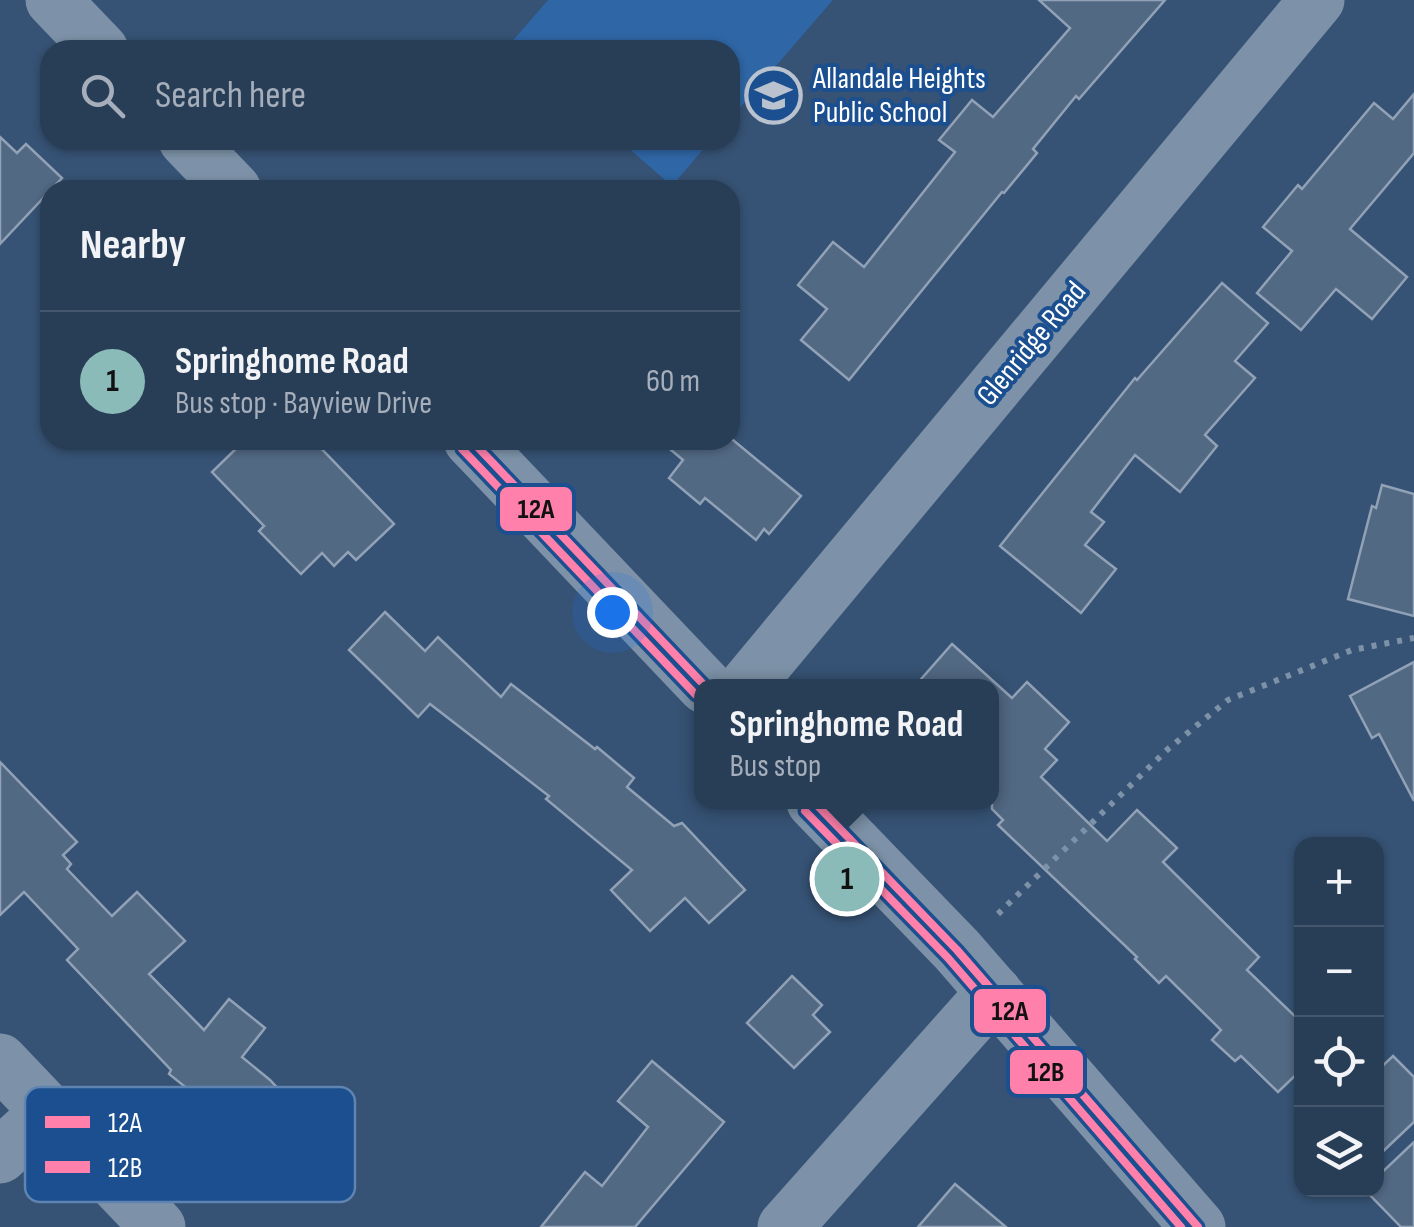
<!DOCTYPE html>
<meta charset="utf-8">
<style>
:root{--surface:#283e57;--page:#344961;--text:#f1f3f6;--muted:#a5aeba;--line:#44576d;--accent:#8bbbb9}
body{margin:0;font-family:"Sofia Sans Condensed",sans-serif;background:var(--page);color:var(--text)}
.controls{position:absolute;right:30px;bottom:30px;display:grid;overflow:hidden;border-radius:20px;box-shadow:0 2px 8px #0004}
.controls button{width:90px;height:90px;display:grid;place-items:center;padding:0;border:0;border-bottom:2px solid var(--line);background:var(--surface);color:var(--text);font:50px sans-serif}
.you{position:absolute;left:612px;top:612px;width:35px;height:35px;margin:-25px;border:8px solid #fff;border-radius:50%;background:#1a73e8;box-shadow:0 0 0 15px #1a73e833}
.badge{display:grid;place-items:center;width:65px;height:65px;border-radius:50%;background:var(--accent);color:#111;font-size:32px;font-weight:700}
.pin{position:absolute;translate:-50% -50%;border:5px solid #fff;box-shadow:0 2px 10px #0006}
.popup{position:absolute;left:694px;top:679px;width:305px;height:130px;box-sizing:border-box;display:grid;place-content:center;border-radius:20px;background:var(--surface);filter:drop-shadow(0 2px 8px #0005);font-size:32px;white-space:nowrap;color:var(--muted)}
.popup b{font-size:38px;color:var(--text)}
.popup::after{content:'';position:absolute;left:50%;top:100%;margin-left:-20px;border:20px solid transparent;border-top-color:var(--surface)}
.list{margin:0;padding:0;list-style:none}
h2{display:flex;justify-content:space-between;align-items:center;height:130px;margin:0;padding:0 40px;font-size:42px}
h2 small{font-size:32px;font-weight:400;color:var(--muted)}
.list li{display:grid;grid-template-columns:65px 1fr auto;gap:30px;align-items:center;box-sizing:border-box;height:140px;padding:0 40px;border-top:2px solid var(--line)}
.list b{display:block;font-size:38px;white-space:nowrap}
.list p{margin:0;font-size:32px;white-space:nowrap;color:var(--muted)}
.list em{font-size:32px;font-style:normal;color:var(--muted)}
.icon{flex:none;width:55px;height:55px;fill:none;stroke:currentColor;stroke-width:2;stroke-linecap:round;stroke-linejoin:round}
.map{position:relative;flex:none;width:1414px;height:1227px;overflow:hidden}
.search{position:absolute;background:var(--surface);box-shadow:0 2px 8px #0004;left:40px;top:40px;width:700px;height:110px;display:flex;align-items:center;gap:25px;box-sizing:border-box;padding:0 35px;border-radius:30px;color:var(--muted);font-size:38px}
.panel{position:absolute;background:var(--surface);box-shadow:0 2px 8px #0004;left:40px;top:180px;width:700px;height:270px;border-radius:30px}
.map>svg:first-child{display:block}
.green{fill:#2f66a5}
.building{fill:#526984;stroke:#92a2b6;stroke-width:2.5}
.lines{fill:none;stroke-linecap:round;stroke-linejoin:round}
.path{stroke:#7d92a8;stroke-width:6;stroke-dasharray:5 8;stroke-linecap:butt}
.minor{stroke:#7d92a8;stroke-width:55}
.bus-1-casing{stroke:#1b4f8f;stroke-width:15}
.bus-2-casing{stroke:#1b4f8f;stroke-width:15}
.bus-1{stroke:#ff80aa;stroke-width:8}
.bus-2{stroke:#ff80aa;stroke-width:8}
.labels{text-anchor:middle;stroke-width:8;stroke-linejoin:round;paint-order:stroke}
.poi-label{font-size:30px;fill:#fff;stroke:#1b4f8f;text-anchor:start}
.street-label{font-size:30px;fill:#fff;stroke:#1b4f8f}
.key{fill:#1b4f8f;stroke:#5f84b1;stroke-width:2.5}
.key-label{font-size:28px;fill:#fff}
.line-badge{stroke:#1b4f8f;stroke-width:4}
.pale-badge-label{font-size:28px;text-anchor:middle;font-weight:bold;fill:#111}
</style>
<div class="map">
<svg width="1414" height="1227" viewBox="0 0 1414 1227">
<rect width="100%" height="100%" fill="#365274"/>
<!-- green -->
<g class="green">
<path d="M 548,0 L 833,0 L 730,119 L 730,50 L 515,50 L 509,45 Z"/>
<path d="M 619,140 L 711,140 L 672,186 Z"/>
</g>
<!-- building -->
<g class="building">
<path d="M 1039,0 L 1165,0 L 1079,99 L 1076,96 L 1033,149 L 1037,153 L 1004,193 L 1002,192 L 849,380 L 801,340 L 827,309 L 798,285 L 833,242 L 864,267 L 955,152 L 939,140 L 972,100 L 993,117 L 1070,28 Z"/>
<path d="M 1414,94 L 1414,153 L 1350,229 L 1407,277 L 1372,319 L 1336,289 L 1301,330 L 1257,293 L 1292,251 L 1263,227 L 1298,185 L 1302,189 L 1374,103 L 1393,119 Z"/>
<path d="M 0,137 L 17,153 L 26,144 L 62,178 L 0,244 Z"/>
<path d="M 1222,283 L 1268,323 L 1235,361 L 1255,378 L 1205,435 L 1217,446 L 1180,492 L 1135,455 L 1091,512 L 1104,522 L 1085,545 L 1116,569 L 1081,613 L 1000,546 L 1135,378 L 1137,380 Z"/>
<path d="M 245,440 L 313,440 L 394,524 L 356,560 L 348,552 L 334,566 L 322,553 L 301,574 L 259,531 L 264,526 L 212,472 Z"/>
<path d="M 659,440 L 733,440 L 801,496 L 769,534 L 764,529 L 756,540 L 705,498 L 700,504 L 669,478 L 683,460 Z"/>
<path d="M 1382,485 L 1414,494 L 1414,616 L 1348,599 L 1372,506 L 1376,508 Z"/>
<path d="M 385,612 L 425,651 L 438,637 L 501,697 L 511,684 L 595,749 L 597,747 L 634,778 L 627,787 L 674,826 L 682,823 L 745,890 L 709,923 L 685,898 L 650,931 L 611,890 L 632,870 L 546,799 L 549,796 L 430,704 L 418,717 L 349,650 Z"/>
<path d="M 952,644 L 1012,698 L 1027,682 L 1069,722 L 1045,749 L 1057,760 L 1041,777 L 1107,841 L 1137,810 L 1177,848 L 1163,862 L 1259,957 L 1247,970 L 1302,1023 L 1302,1069 L 1278,1092 L 1241,1056 L 1235,1061 L 1212,1040 L 1221,1030 L 1166,976 L 1159,983 L 1135,959 L 1137,957 L 998,825 L 1003,820 L 992,809 L 992,686 L 915,686 Z"/>
<path d="M 1414,662 L 1414,801 L 1379,734 L 1372,738 L 1350,696 Z"/>
<path d="M 0,762 L 77,842 L 63,855 L 71,864 L 67,869 L 112,916 L 137,892 L 185,941 L 149,974 L 204,1030 L 229,999 L 265,1028 L 242,1057 L 270,1080 L 341,1157 L 294,1199 L 277,1181 L 271,1186 L 241,1153 L 254,1142 L 169,1074 L 171,1070 L 67,960 L 78,949 L 24,892 L 0,915 Z"/>
<path d="M 792,976 L 822,1005 L 813,1015 L 830,1032 L 794,1068 L 747,1023 Z"/>
<path d="M 1393,1056 L 1414,1077 L 1414,1122 L 1376,1158 L 1376,1072 Z"/>
<path d="M 652,1061 L 724,1122 L 635,1227 L 541,1227 L 585,1172 L 602,1186 L 648,1127 L 618,1101 Z"/>
<path d="M 1414,1142 L 1414,1227 L 1401,1227 L 1365,1190 L 1376,1190 L 1376,1178 Z"/>
<path d="M 955,1184 L 1006,1227 L 918,1227 Z"/>
</g>
<g class="lines">
<!-- path -->
<path class="path" d="M 998,914 L 1168,749 L 1228,700 L 1352,650 L 1414,638"/>
<!-- minor -->
<g class="minor">
<path d="M 53,0 L 101,50"/>
<path d="M 186,140 L 234,190"/>
<path d="M 471,440 L 705,686"/>
<path d="M 746,686 L 1317,0"/>
<path d="M 814,802 L 957,950 L 1198,1227"/>
<path d="M 0,1061 L 158,1227"/>
<path d="M 0,1156 L 48,1112"/>
<path d="M 785,1227 L 994,992"/>
</g>
<defs>
<g id="bus-1">
<path d="M 471,440 L 705,686"/>
<path d="M 814,802 L 957,950 L 1198,1227"/>
</g>
<g id="bus-2">
<path d="M 462,449 L 696,695"/>
<path d="M 805,811 L 948,958 L 1181,1227"/>
</g>
</defs>
<!-- bus-1 casing -->
<use href="#bus-1" class="bus-1-casing"/>
<!-- bus-2 casing -->
<use href="#bus-2" class="bus-2-casing"/>
<!-- bus-1 -->
<use href="#bus-1" class="bus-1"/>
<!-- bus-2 -->
<use href="#bus-2" class="bus-2"/>
</g>
<!-- icons -->
<defs>
<symbol id="school-ring" viewBox="-11 -11 22 22"><circle r="9.5" fill="#1b4f8f" stroke="#b9c2ce" stroke-width="1.5"/><path d="M0-5L7-2L0 1L-7-2ZM-4 1L0 2.5L4 1V4Q0 6-4 4Z" fill="#b9c2ce"/></symbol>
</defs>
<g fill-rule="evenodd">
<use href="#school-ring" x="742" y="64" width="63" height="63"/>
</g>
<g class="labels">
<!-- poi labels -->
<g class="poi-label">
<text x="813" y="88">Allandale Heights<tspan x="813" dy="34">Public School</tspan></text>
</g>
<!-- street labels -->
<g class="street-label">
<text transform="translate(1031 343) rotate(-50)" y="10">Glenridge Road</text>
</g>
</g>
<!-- legend -->
<rect x="25" y="1087" width="330" height="115" rx="15" class="key"/>
<rect x="45" y="1116" width="45" height="12" fill="#ff80aa"/>
<rect x="45" y="1161" width="45" height="12" fill="#ff80aa"/>
<g class="key-label">
<text x="108" y="1132">12A</text>
<text x="108" y="1177">12B</text>
</g>
<g class="line-badge">
<rect x="498" y="485" width="76" height="48" rx="10" fill="#ff80aa"/>
<rect x="972" y="987" width="76" height="48" rx="10" fill="#ff80aa"/>
<rect x="1008" y="1048" width="77" height="48" rx="10" fill="#ff80aa"/>
</g>
<g class="pale-badge-label">
<text x="536" y="518">12A</text>
<text x="1010" y="1020">12A</text>
<text x="1046" y="1081">12B</text>
</g>
</svg>
<div class="controls">
<button>+</button>
<button>−</button>
<button><svg class="icon" aria-label="locate" viewBox="0 0 24 24"><circle cx="12" cy="12" r="6"/><path d="M12 2v4M12 18v4M2 12h4M18 12h4"/></svg></button>
<button><svg class="icon" aria-label="layers" viewBox="0 0 24 24"><path d="M12 4l9 5-9 5-9-5zM3 14l9 5 9-5"/></svg></button>
</div>
<div class="you"></div>
<div class="pin badge" style="left:847px;top:879px">1</div>
<div class="popup"><b>Springhome Road</b>Bus stop</div>
<div class="search"><svg class="icon" aria-label="search" viewBox="0 0 24 24"><circle cx="10" cy="10" r="6"/><path d="M15 15l6 6"/></svg>Search here</div>
<section class="panel">
<h2>Nearby<small></small></h2>
<ul class="list">
<li><span class="badge">1</span><div><b>Springhome Road</b><p>Bus stop · Bayview Drive</p></div><em>60 m</em></li>
</ul>
</section>
</div>
